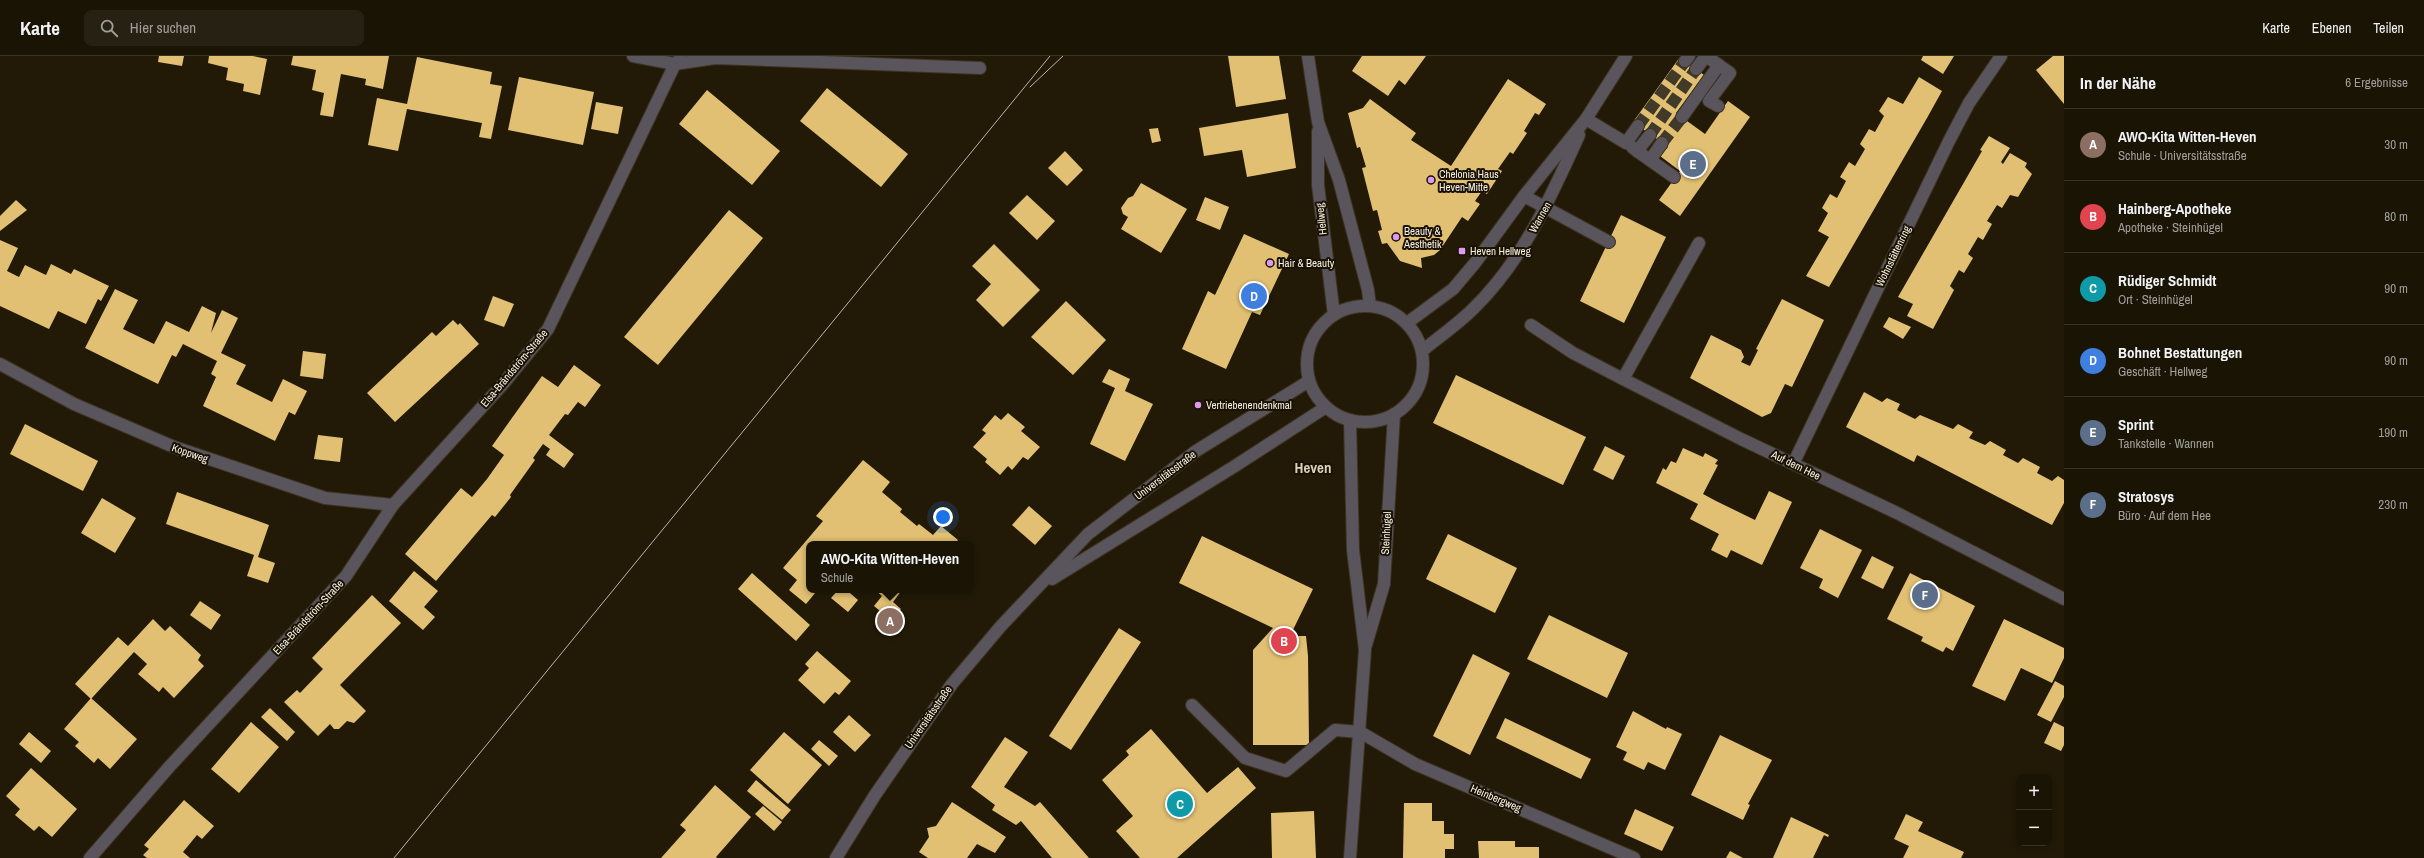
<!DOCTYPE html>
<html lang="de">
<meta charset="utf-8">
<style>
:root{--surface:#1a1405;--page:#272113;--text:#f1f3f6;--muted:#9f9e9a;--line:#383327;--accent:#df98f2}
body{margin:0;font-family:"Archivo Narrow",sans-serif;background:var(--page);color:var(--text)}
.controls{position:absolute;right:12px;bottom:12px;display:grid;overflow:hidden;border-radius:8px;box-shadow:0 2px 6px #0003}
.controls button{width:36px;height:36px;display:grid;place-items:center;padding:0;border:0;border-bottom:1px solid var(--line);background:var(--surface);color:var(--text);font:20px sans-serif}
.you{position:absolute;left:943px;top:461px;width:14px;height:14px;margin:-10px;border:3px solid #fff;border-radius:50%;background:#1a73e8;box-shadow:0 0 0 6px #1a73e833}
.badge{display:grid;place-items:center;width:26px;height:26px;border-radius:50%;background:var(--accent);color:#fff;font-size:13px;font-weight:700}
.pin{position:absolute;translate:-50% -50%;border:2px solid #fff;box-shadow:0 1px 4px #0006}
.popup{position:absolute;left:806px;top:485px;width:168px;height:52px;box-sizing:border-box;display:grid;place-content:center;border-radius:8px;background:var(--surface);filter:drop-shadow(0 1px 3px #0005);font-size:13px;white-space:nowrap;color:var(--muted)}
.popup b{font-size:15px;color:var(--text)}
.popup::after{content:'';position:absolute;left:50%;top:100%;margin-left:-8px;border:8px solid transparent;border-top-color:var(--surface)}
.list{margin:0;padding:0;list-style:none}
h2{display:flex;justify-content:space-between;align-items:center;height:52px;margin:0;padding:0 16px;font-size:17px}
h2 small{font-size:13px;font-weight:400;color:var(--muted)}
.list li{display:grid;grid-template-columns:26px 1fr auto;gap:12px;align-items:center;box-sizing:border-box;height:72px;padding:0 16px;border-top:1px solid var(--line)}
.list b{display:block;font-size:15px;white-space:nowrap}
.list p{margin:0;font-size:13px;white-space:nowrap;color:var(--muted)}
.list em{font-size:13px;font-style:normal;color:var(--muted)}
.icon{flex:none;width:22px;height:22px;fill:none;stroke:currentColor;stroke-width:2;stroke-linecap:round;stroke-linejoin:round}
.map{position:relative;flex:none;width:2064px;height:802px;overflow:hidden}
header{display:flex;align-items:center;gap:24px;box-sizing:border-box;height:56px;padding:0 20px;background:var(--surface);border-bottom:1px solid var(--line)}
header strong{font-size:19px}
nav{display:flex;gap:22px;margin-inline-start:auto;font-size:14px}
.search{width:280px;height:36px;background:var(--page);display:flex;align-items:center;gap:10px;box-sizing:border-box;padding:0 14px;border-radius:8px;color:var(--muted);font-size:15px}
main{display:flex}
aside{flex:1;background:var(--surface)}
.map>svg:first-child{display:block}
.building{fill:#e2c073}
.lines{fill:none;stroke-linecap:round;stroke-linejoin:round}
.minor-tunnel{stroke:#423a28;stroke-width:12;stroke-dasharray:12 6;stroke-linecap:butt}
.minor-casing{stroke:#3c3422;stroke-width:14}
.minor{stroke:#5a545c;stroke-width:12}
.tram{stroke:#bcb5a7;stroke-width:1}
.poi-dot{fill:#df98f2;stroke:#191101;stroke-width:1.5}
.labels{text-anchor:middle;stroke-width:4;stroke-linejoin:round;paint-order:stroke}
.poi-label{font-size:11px;fill:#f7f1e5;stroke:#191101;text-anchor:start}
.street-label{font-size:11px;fill:#f7f1e5;stroke:#191101}
.district-label{font-size:15px;font-weight:bold;fill:#dbd0b9;stroke:#191101}
</style>
<header>
<strong>Karte</strong>
<div class="search"><svg class="icon" aria-label="search" viewBox="0 0 24 24"><circle cx="10" cy="10" r="6"/><path d="M15 15l6 6"/></svg>Hier suchen</div>
<nav><a>Karte</a><a>Ebenen</a><a>Teilen</a></nav>
</header>
<main>
<div class="map">
<svg width="2064" height="802" viewBox="0 0 2064 802">
<rect width="100%" height="100%" fill="#221a07"/>
<!-- building -->
<g class="building">
<path d="M 159,0 L 184,0 L 182,10 L 158,6 Z"/>
<path d="M 209,0 L 253,0 L 267,3 L 260,39 L 243,35 L 244,28 L 226,24 L 228,12 L 208,7 Z"/>
<path d="M 293,0 L 389,0 L 383,33 L 365,29 L 366,23 L 341,18 L 333,61 L 320,59 L 324,37 L 312,34 L 316,14 L 291,9 Z"/>
<path d="M 1228,0 L 1279,0 L 1286,43 L 1236,51 Z"/>
<path d="M 1362,0 L 1426,0 L 1405,29 L 1399,24 L 1388,40 L 1352,15 Z"/>
<path d="M 1923,0 L 1954,0 L 1943,18 L 1921,4 Z"/>
<path d="M 2053,0 L 2064,0 L 2064,48 L 2036,14 Z"/>
<path d="M 417,1 L 492,16 L 490,28 L 502,30 L 491,83 L 479,81 L 482,67 L 407,53 L 398,95 L 368,89 L 377,42 L 407,48 Z"/>
<path d="M 1680,1 L 1704,19 L 1676,57 L 1705,78 L 1728,45 L 1750,61 L 1680,160 L 1659,144 L 1680,115 L 1660,100 L 1668,91 L 1633,66 Z"/>
<path d="M 519,21 L 594,36 L 583,89 L 508,74 Z"/>
<path d="M 1919,21 L 1942,35 L 1927,62 L 1829,231 L 1806,220 L 1829,181 L 1818,175 L 1828,157 L 1822,152 L 1830,138 L 1837,142 L 1846,125 L 1840,121 L 1849,106 L 1855,110 L 1865,93 L 1860,88 L 1869,73 L 1875,76 L 1884,60 L 1879,55 L 1888,41 L 1903,48 Z"/>
<path d="M 1508,23 L 1546,48 L 1539,59 L 1535,57 L 1524,75 L 1527,77 L 1513,98 L 1510,96 L 1498,113 L 1502,115 L 1487,138 L 1482,135 L 1475,145 L 1480,148 L 1468,165 L 1462,161 L 1440,194 L 1434,199 L 1421,202 L 1422,212 L 1400,205 L 1387,187 L 1382,188 L 1378,175 L 1382,174 L 1377,154 L 1373,155 L 1362,112 L 1366,111 L 1360,91 L 1357,92 L 1348,57 L 1363,52 L 1370,43 L 1416,77 L 1411,84 L 1451,110 Z"/>
<path d="M 827,32 L 908,98 L 881,131 L 800,65 Z"/>
<path d="M 707,34 L 780,95 L 752,129 L 679,68 Z"/>
<path d="M 596,46 L 623,51 L 618,78 L 591,73 Z"/>
<path d="M 1288,57 L 1296,112 L 1247,121 L 1242,94 L 1204,100 L 1199,72 Z"/>
<path d="M 1158,72 L 1161,85 L 1152,87 L 1149,73 Z"/>
<path d="M 1989,80 L 2010,92 L 2001,106 L 2003,108 L 2010,97 L 2027,107 L 2025,111 L 2032,118 L 2018,141 L 2010,139 L 2002,152 L 1997,149 L 1987,165 L 1992,168 L 1983,184 L 1978,181 L 1968,198 L 1973,202 L 1964,217 L 1959,214 L 1950,230 L 1954,234 L 1933,273 L 1907,260 L 1913,248 L 1898,241 L 1982,95 L 1980,94 Z"/>
<path d="M 1065,95 L 1083,114 L 1067,130 L 1048,112 Z"/>
<path d="M 1141,127 L 1187,153 L 1161,197 L 1121,173 L 1128,161 L 1123,158 L 1121,152 L 1128,142 L 1133,140 Z"/>
<path d="M 1027,139 L 1055,165 L 1037,184 L 1009,157 Z"/>
<path d="M 1205,141 L 1229,151 L 1220,174 L 1196,164 Z"/>
<path d="M 16,144 L 27,154 L 0,175 L 0,160 Z"/>
<path d="M 729,154 L 763,182 L 658,309 L 624,281 Z"/>
<path d="M 1621,159 L 1666,181 L 1624,267 L 1580,245 Z"/>
<path d="M 1244,178 L 1289,198 L 1260,259 L 1252,256 L 1226,313 L 1182,293 L 1208,235 L 1215,239 Z"/>
<path d="M 0,184 L 18,192 L 7,215 L 19,221 L 25,209 L 46,219 L 51,208 L 71,218 L 74,213 L 109,230 L 101,245 L 98,243 L 86,268 L 58,255 L 49,273 L 0,250 Z"/>
<path d="M 994,188 L 1040,234 L 1003,271 L 976,244 L 991,228 L 972,210 Z"/>
<path d="M 115,233 L 138,244 L 123,273 L 154,288 L 166,265 L 189,276 L 202,250 L 216,257 L 211,277 L 222,254 L 238,262 L 221,297 L 246,309 L 236,328 L 272,346 L 283,323 L 307,335 L 295,359 L 289,356 L 275,385 L 203,350 L 216,321 L 211,318 L 217,305 L 183,288 L 176,301 L 172,299 L 158,328 L 85,292 Z"/>
<path d="M 493,240 L 514,248 L 504,271 L 484,264 Z"/>
<path d="M 1782,243 L 1824,264 L 1792,331 L 1785,328 L 1771,357 L 1762,361 L 1690,322 L 1711,279 L 1741,294 L 1744,301 L 1741,306 L 1750,310 L 1758,294 L 1756,293 Z"/>
<path d="M 1066,245 L 1106,284 L 1073,319 L 1031,281 Z"/>
<path d="M 1889,261 L 1911,271 L 1903,283 L 1883,271 Z"/>
<path d="M 453,264 L 458,269 L 460,267 L 479,288 L 395,366 L 367,337 L 432,276 L 436,280 Z"/>
<path d="M 303,295 L 326,298 L 323,323 L 300,320 Z"/>
<path d="M 574,309 L 601,329 L 585,351 L 578,346 L 568,359 L 565,358 L 549,379 L 574,398 L 564,412 L 546,399 L 550,393 L 543,388 L 533,402 L 535,404 L 510,439 L 511,441 L 495,461 L 492,459 L 436,525 L 405,498 L 461,432 L 472,441 L 487,423 L 504,399 L 492,390 L 542,320 L 558,331 Z"/>
<path d="M 1109,313 L 1130,323 L 1125,335 L 1153,348 L 1125,405 L 1090,388 L 1115,332 L 1102,326 Z"/>
<path d="M 1456,319 L 1586,381 L 1563,429 L 1433,367 Z"/>
<path d="M 1864,336 L 1882,346 L 1887,342 L 1900,348 L 1897,354 L 1915,363 L 1920,359 L 1953,373 L 1958,368 L 1973,376 L 1969,382 L 1985,389 L 1990,385 L 2006,394 L 2003,399 L 2018,407 L 2023,402 L 2040,411 L 2037,417 L 2052,425 L 2058,420 L 2064,424 L 2064,447 L 2052,469 L 1917,399 L 1914,406 L 1846,371 Z"/>
<path d="M 1008,357 L 1025,371 L 1021,375 L 1040,391 L 1028,404 L 1023,401 L 1012,414 L 1008,410 L 1000,419 L 985,406 L 987,403 L 973,391 L 986,377 L 982,374 L 995,359 L 1001,364 Z"/>
<path d="M 25,368 L 98,405 L 83,435 L 10,398 Z"/>
<path d="M 318,379 L 343,382 L 340,406 L 314,403 Z"/>
<path d="M 1605,390 L 1625,400 L 1613,424 L 1593,414 Z"/>
<path d="M 1683,392 L 1703,401 L 1705,397 L 1718,404 L 1715,408 L 1718,409 L 1703,438 L 1716,445 L 1755,464 L 1769,435 L 1792,446 L 1762,509 L 1731,494 L 1727,502 L 1711,494 L 1719,478 L 1690,463 L 1698,448 L 1656,427 L 1663,412 L 1666,414 L 1671,405 L 1676,407 Z"/>
<path d="M 863,404 L 890,426 L 882,436 L 902,453 L 900,456 L 917,470 L 919,468 L 933,479 L 941,470 L 958,484 L 955,488 L 809,488 L 807,529 L 809,534 L 816,536 L 806,548 L 789,534 L 797,524 L 783,512 L 823,465 L 816,460 Z"/>
<path d="M 177,436 L 269,469 L 258,501 L 275,507 L 268,527 L 247,520 L 254,499 L 166,468 Z"/>
<path d="M 102,442 L 136,462 L 115,497 L 81,477 Z"/>
<path d="M 1029,450 L 1052,470 L 1035,489 L 1012,469 Z"/>
<path d="M 1820,473 L 1862,494 L 1838,542 L 1819,532 L 1823,523 L 1800,512 Z"/>
<path d="M 1448,478 L 1517,512 L 1495,557 L 1426,523 Z"/>
<path d="M 1202,480 L 1313,533 L 1290,580 L 1306,580 L 1308,600 L 1309,689 L 1253,689 L 1253,594 L 1273,572 L 1179,527 Z"/>
<path d="M 1872,500 L 1894,511 L 1883,533 L 1861,522 Z"/>
<path d="M 414,515 L 438,535 L 424,551 L 435,561 L 423,574 L 389,545 Z"/>
<path d="M 752,517 L 810,569 L 796,585 L 738,533 Z"/>
<path d="M 1910,517 L 1975,550 L 1953,595 L 1946,591 L 1943,596 L 1921,585 L 1923,581 L 1887,563 Z"/>
<path d="M 838,534 L 853,534 L 850,537 L 858,544 L 848,556 L 831,542 Z"/>
<path d="M 875,534 L 902,534 L 893,546 L 901,553 L 891,564 L 874,550 L 882,540 Z"/>
<path d="M 372,539 L 401,567 L 340,629 L 366,655 L 354,667 L 347,665 L 339,673 L 334,673 L 330,668 L 318,680 L 284,646 L 297,634 L 300,637 L 323,613 L 312,602 Z"/>
<path d="M 200,545 L 221,559 L 211,574 L 190,559 Z"/>
<path d="M 1549,559 L 1628,597 L 1607,642 L 1527,603 Z"/>
<path d="M 153,563 L 165,575 L 170,570 L 201,599 L 198,604 L 204,610 L 174,642 L 163,631 L 159,636 L 138,618 L 147,608 L 134,596 L 91,643 L 75,628 L 118,581 L 128,590 Z"/>
<path d="M 2004,563 L 2064,592 L 2064,602 L 2052,627 L 2021,612 L 2005,645 L 1972,630 Z"/>
<path d="M 1119,572 L 1141,586 L 1071,694 L 1049,680 Z"/>
<path d="M 817,595 L 851,625 L 839,639 L 835,636 L 824,648 L 798,624 L 809,612 L 805,608 Z"/>
<path d="M 1473,598 L 1510,617 L 1470,699 L 1433,680 Z"/>
<path d="M 2055,625 L 2064,630 L 2064,641 L 2051,666 L 2037,659 Z"/>
<path d="M 91,642 L 137,683 L 110,713 L 98,702 L 94,707 L 75,690 L 79,686 L 64,673 Z"/>
<path d="M 270,652 L 295,676 L 287,685 L 261,661 Z"/>
<path d="M 1633,655 L 1666,673 L 1667,671 L 1682,678 L 1665,714 L 1648,706 L 1644,714 L 1623,704 L 1627,696 L 1616,691 Z"/>
<path d="M 849,659 L 871,679 L 855,696 L 833,676 Z"/>
<path d="M 1505,662 L 1591,703 L 1581,723 L 1496,682 Z"/>
<path d="M 251,666 L 279,691 L 239,737 L 211,713 Z"/>
<path d="M 2054,666 L 2064,671 L 2064,689 L 2061,695 L 2044,687 Z"/>
<path d="M 1151,673 L 1207,737 L 1238,711 L 1256,732 L 1177,802 L 1140,802 L 1116,775 L 1133,760 L 1102,724 L 1129,699 L 1126,695 Z"/>
<path d="M 29,676 L 51,695 L 41,707 L 19,688 Z"/>
<path d="M 784,676 L 822,709 L 788,748 L 750,714 Z"/>
<path d="M 1720,679 L 1772,704 L 1748,748 L 1750,749 L 1743,764 L 1691,739 Z"/>
<path d="M 1005,681 L 1028,696 L 1004,731 L 1035,750 L 1040,746 L 1089,802 L 1052,802 L 1021,765 L 1016,769 L 992,754 L 995,749 L 971,731 Z"/>
<path d="M 819,684 L 838,700 L 829,710 L 811,693 Z"/>
<path d="M 31,712 L 77,753 L 52,781 L 39,770 L 34,775 L 15,759 L 20,753 L 6,740 Z"/>
<path d="M 756,724 L 791,754 L 782,764 L 747,735 Z"/>
<path d="M 715,729 L 751,761 L 716,801 L 717,802 L 661,802 L 686,774 L 680,769 Z"/>
<path d="M 184,744 L 214,770 L 202,783 L 197,779 L 183,796 L 190,802 L 147,802 L 143,799 L 149,793 L 144,789 Z"/>
<path d="M 952,746 L 1006,781 L 995,797 L 977,788 L 967,802 L 928,802 L 919,796 L 929,781 L 927,772 L 936,770 Z"/>
<path d="M 1404,747 L 1432,747 L 1432,765 L 1444,765 L 1444,778 L 1454,778 L 1454,793 L 1445,793 L 1445,802 L 1403,802 Z"/>
<path d="M 763,750 L 782,766 L 774,775 L 755,758 Z"/>
<path d="M 1635,753 L 1674,771 L 1662,795 L 1624,778 Z"/>
<path d="M 1314,755 L 1316,802 L 1272,802 L 1271,757 Z"/>
<path d="M 1906,758 L 1923,766 L 1918,775 L 1964,796 L 1961,802 L 1903,802 L 1909,790 L 1894,783 Z"/>
<path d="M 1791,761 L 1829,779 L 1828,781 L 1824,779 L 1813,802 L 1773,802 Z"/>
<path d="M 1478,785 L 1515,785 L 1515,791 L 1539,791 L 1539,802 L 1479,802 Z"/>
<path d="M 1730,795 L 1743,802 L 1726,802 Z"/>
</g>
<g class="lines">
<!-- minor-tunnel -->
<g class="minor-tunnel">
<path d="M 1638,70 L 1685,5"/>
<path d="M 1650,79 L 1696,13"/>
<path d="M 1662,87 L 1682,61"/>
</g>
<defs>
<g id="minor">
<path d="M 633,0 L 675,8 L 680,3"/>
<path d="M 1308,0 L 1318,66 L 1339,124 L 1368,234 L 1370,250"/>
<path d="M 1706,0 L 1730,17 L 1709,45 L 1718,50"/>
<path d="M 1685,5 L 1689,0"/>
<path d="M 1696,13 L 1706,0"/>
<path d="M 1682,61 L 1719,9"/>
<path d="M 1586,63 L 1626,87 L 1638,70"/>
<path d="M 1318,75 L 1318,129 L 1334,259"/>
<path d="M 1632,91 L 1637,95 L 1650,79"/>
<path d="M 1637,95 L 1674,121"/>
<path d="M 1650,104 L 1662,87"/>
<path d="M 1524,140 L 1609,186"/>
<circle cx="1365" cy="308" r="58"/>
<path d="M 1407,267 L 1453,233 L 1475,207 L 1524,140 L 1586,63 L 1626,0"/>
<path d="M 1531,269 L 1573,297 L 1623,323 L 1741,383 L 1897,457 L 2064,543"/>
<path d="M 1422,295 C 1439,281 1458,268 1474,252 C 1523,204 1551,141 1579,79"/>
<path d="M 0,308 L 74,348 L 174,391 L 325,442 L 393,449"/>
<path d="M 1623,323 L 1699,187"/>
<path d="M 1350,364 L 1353,494 L 1365,594 L 1350,802"/>
<path d="M 1794,406 L 1949,85 L 1969,47 L 2001,0"/>
<path d="M 1052,523 L 1235,410 L 1326,351"/>
<path d="M 1366,589 L 1384,528 L 1394,358"/>
<path d="M 1192,649 L 1245,702 L 1286,715 L 1335,674 L 1360,676 L 1415,708 L 1634,802"/>
<path d="M 90,802 L 170,710 L 346,520 L 393,449 L 503,328 L 548,273 L 675,8 L 715,2 L 980,12"/>
<path d="M 836,802 L 875,739 L 952,628 L 1001,570 L 1088,478 L 1196,395 L 1309,325"/>
</g>
</defs>
<!-- minor casing -->
<use href="#minor" class="minor-casing"/>
<!-- minor -->
<use href="#minor" class="minor"/>
<!-- tram -->
<g class="tram">
<path d="M 1030,31 L 1063,0"/>
<path d="M 394,802 L 1050,0"/>
</g>
</g>
<!-- markers -->
<g class="poi-dot">
<circle cx="1431" cy="124" r="4"/>
<circle cx="1396" cy="181" r="4"/>
<rect x="1458" y="191" width="8" height="8" rx="2"/>
<circle cx="1270" cy="207" r="4"/>
<circle cx="1198" cy="349" r="4"/>
</g>
<g class="labels">
<!-- poi labels -->
<g class="poi-label">
<text x="1439" y="122">Chelonia Haus<tspan x="1439" dy="13">Heven-Mitte</tspan></text>
<text x="1404" y="179">Beauty &amp;<tspan x="1404" dy="13">Aesthetik</tspan></text>
<text x="1470" y="199">Heven Hellweg</text>
<text x="1278" y="211">Hair &amp; Beauty</text>
<text x="1206" y="353">Vertriebenendenkmal</text>
</g>
<!-- street labels -->
<g class="street-label">
<text transform="translate(1540 161) rotate(-60)" y="4">Wannen</text>
<text transform="translate(1321 163) rotate(-96)" y="4">Hellweg</text>
<text transform="translate(1893 200) rotate(-64)" y="4">Wohnstättenring</text>
<text transform="translate(514 312) rotate(-50)" y="4">Elsa-Brändström-Straße</text>
<text transform="translate(190 397) rotate(19)" y="4">Koppweg</text>
<text transform="translate(1796 409) rotate(26)" y="4">Auf dem Hee</text>
<text transform="translate(1165 419) rotate(-37)" y="4">Universitätsstraße</text>
<text transform="translate(1386 477) rotate(-87)" y="4">Steinhügel</text>
<text transform="translate(308 561) rotate(-47)" y="4">Elsa-Brändström-Straße</text>
<text transform="translate(928 661) rotate(-55)" y="4">Universitätsstraße</text>
<text transform="translate(1496 742) rotate(23)" y="4">Heinbergweg</text>
</g>
<!-- district labels -->
<g class="district-label">
<text x="1313" y="417">Heven</text>
</g>
</g>
</svg>
<div class="controls">
<button>+</button>
<button>−</button>
</div>
<div class="you"></div>
<div class="pin badge" style="left:890px;top:565px;background:#8d6e63">A</div>
<div class="popup"><b>AWO-Kita Witten-Heven</b>Schule</div>
<div class="pin badge" style="left:1284px;top:585px;background:#e0444e">B</div>
<div class="pin badge" style="left:1180px;top:748px;background:#0f9aa8">C</div>
<div class="pin badge" style="left:1254px;top:240px;background:#3f7fe0">D</div>
<div class="pin badge" style="left:1693px;top:108px;background:#5c6f8a">E</div>
<div class="pin badge" style="left:1925px;top:539px;background:#5c6f8a">F</div>
</div>
<aside>
<h2>In der Nähe<small>6 Ergebnisse</small></h2>
<ul class="list">
<li><span class="badge" style="background:#8d6e63">A</span><div><b>AWO-Kita Witten-Heven</b><p>Schule · Universitätsstraße</p></div><em>30 m</em></li>
<li><span class="badge" style="background:#e0444e">B</span><div><b>Hainberg-Apotheke</b><p>Apotheke · Steinhügel</p></div><em>80 m</em></li>
<li><span class="badge" style="background:#0f9aa8">C</span><div><b>Rüdiger Schmidt</b><p>Ort · Steinhügel</p></div><em>90 m</em></li>
<li><span class="badge" style="background:#3f7fe0">D</span><div><b>Bohnet Bestattungen</b><p>Geschäft · Hellweg</p></div><em>90 m</em></li>
<li><span class="badge" style="background:#5c6f8a">E</span><div><b>Sprint</b><p>Tankstelle · Wannen</p></div><em>190 m</em></li>
<li><span class="badge" style="background:#5c6f8a">F</span><div><b>Stratosys</b><p>Büro · Auf dem Hee</p></div><em>230 m</em></li>
</ul>
</aside>
</main>
